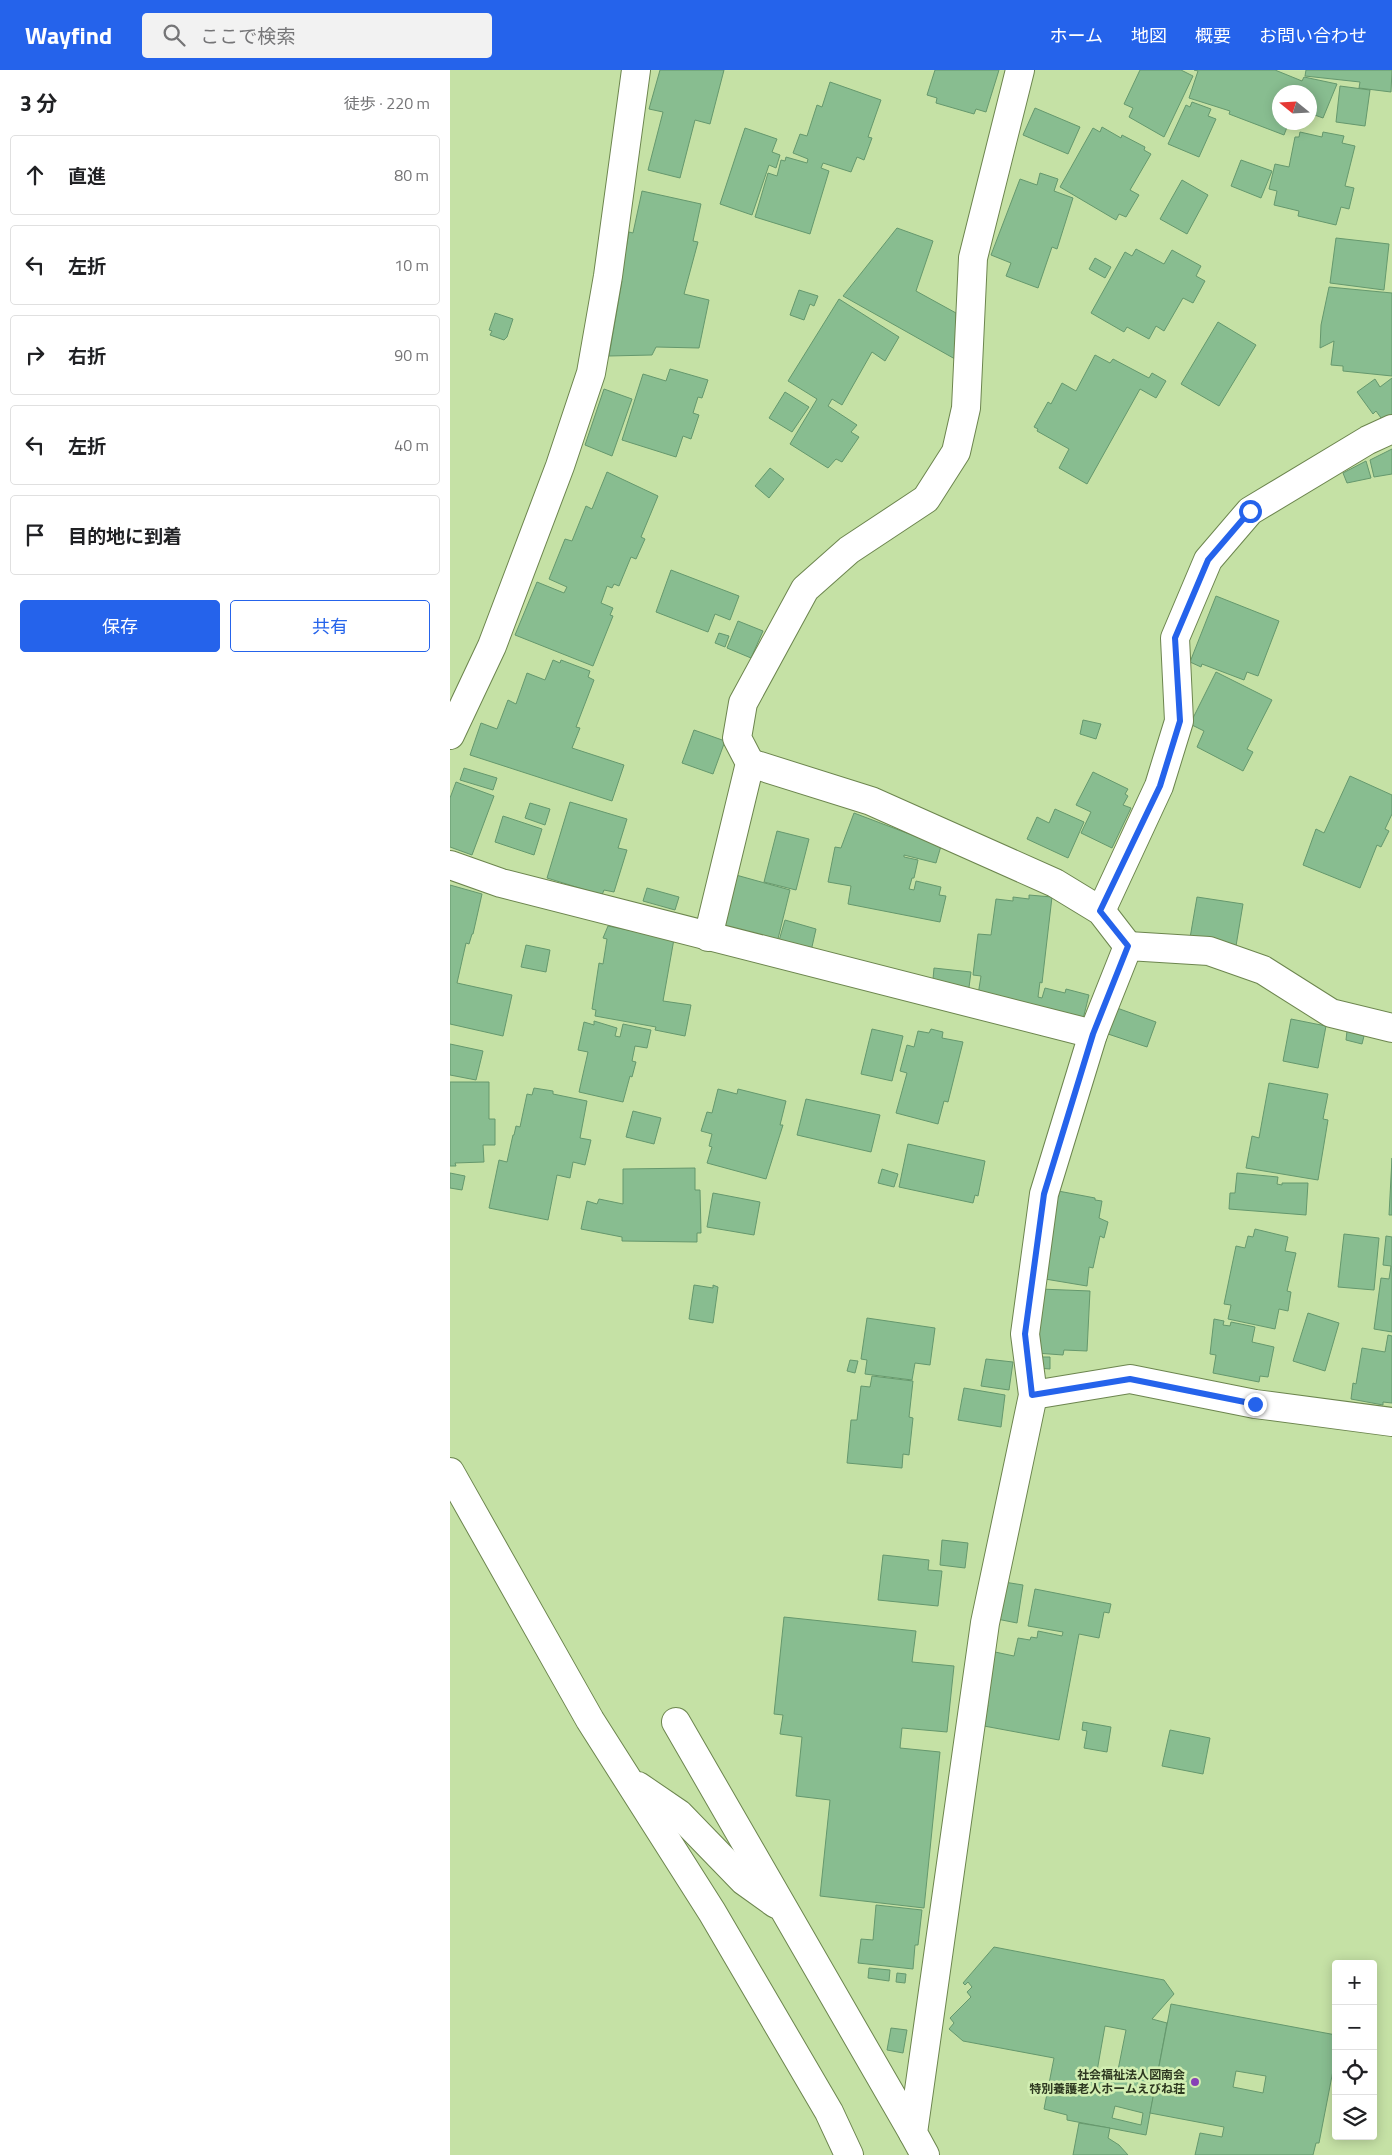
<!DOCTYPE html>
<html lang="ja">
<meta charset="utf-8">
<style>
:root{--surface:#fff;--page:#f2f2f2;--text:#202124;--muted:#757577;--line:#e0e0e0;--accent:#2563eb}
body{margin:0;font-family:"Titillium Web","Noto Sans JP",sans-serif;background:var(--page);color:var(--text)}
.controls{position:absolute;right:15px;bottom:15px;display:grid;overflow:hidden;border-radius:5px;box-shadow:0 2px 12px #0003}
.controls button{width:45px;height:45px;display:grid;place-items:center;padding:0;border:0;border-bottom:1px solid var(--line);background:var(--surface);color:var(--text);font:25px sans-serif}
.compass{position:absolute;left:822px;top:15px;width:45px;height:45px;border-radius:50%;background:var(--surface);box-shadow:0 2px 12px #0003;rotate:288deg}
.stop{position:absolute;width:15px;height:15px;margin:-11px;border:4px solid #2563eb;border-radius:50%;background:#fff}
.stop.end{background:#2563eb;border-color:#fff;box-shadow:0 1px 5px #0008}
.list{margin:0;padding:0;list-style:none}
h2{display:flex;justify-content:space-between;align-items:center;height:65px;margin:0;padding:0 20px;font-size:21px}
h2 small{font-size:16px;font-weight:400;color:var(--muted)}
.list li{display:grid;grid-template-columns:32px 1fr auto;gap:15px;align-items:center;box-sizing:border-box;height:80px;margin:0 10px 10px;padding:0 10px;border:1px solid var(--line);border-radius:5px}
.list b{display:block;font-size:19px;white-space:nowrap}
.list em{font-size:16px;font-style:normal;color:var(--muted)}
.actions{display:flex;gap:10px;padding:15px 20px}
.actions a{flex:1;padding:11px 0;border:1px solid var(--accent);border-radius:5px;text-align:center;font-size:18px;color:var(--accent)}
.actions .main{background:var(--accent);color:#fff}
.icon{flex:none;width:28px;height:28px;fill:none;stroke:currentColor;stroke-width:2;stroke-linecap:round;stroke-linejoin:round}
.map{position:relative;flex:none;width:942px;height:2085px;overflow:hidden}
header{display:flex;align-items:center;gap:30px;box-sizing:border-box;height:70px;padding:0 25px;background:var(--accent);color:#fff}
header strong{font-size:24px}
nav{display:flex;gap:28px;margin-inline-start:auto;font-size:18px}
.search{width:350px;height:45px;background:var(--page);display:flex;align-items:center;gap:12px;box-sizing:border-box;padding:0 18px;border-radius:5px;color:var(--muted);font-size:19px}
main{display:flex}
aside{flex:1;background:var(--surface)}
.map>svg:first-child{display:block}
.building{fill:#88bd90;stroke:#65986d;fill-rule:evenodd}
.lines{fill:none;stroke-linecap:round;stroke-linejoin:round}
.minor-casing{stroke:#6c854e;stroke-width:30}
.minor{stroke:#fff;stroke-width:28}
.route{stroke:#2563eb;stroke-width:6}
.poi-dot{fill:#8742b6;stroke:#d2eeb2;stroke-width:2}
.labels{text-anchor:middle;stroke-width:5;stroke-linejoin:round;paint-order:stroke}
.poi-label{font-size:12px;font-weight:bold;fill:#2d3820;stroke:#d2eeb2;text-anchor:end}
</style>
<header>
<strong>Wayfind</strong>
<div class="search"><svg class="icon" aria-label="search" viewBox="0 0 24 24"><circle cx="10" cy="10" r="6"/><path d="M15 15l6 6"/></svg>ここで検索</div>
<nav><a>ホーム</a><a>地図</a><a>概要</a><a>お問い合わせ</a></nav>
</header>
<main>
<aside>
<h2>3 分<small>徒歩 · 220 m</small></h2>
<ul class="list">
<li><svg class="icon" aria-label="ahead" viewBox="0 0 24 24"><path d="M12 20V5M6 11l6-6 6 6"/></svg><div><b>直進</b></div><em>80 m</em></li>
<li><svg class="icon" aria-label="left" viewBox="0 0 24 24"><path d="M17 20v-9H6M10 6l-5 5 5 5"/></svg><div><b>左折</b></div><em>10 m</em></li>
<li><svg class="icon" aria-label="right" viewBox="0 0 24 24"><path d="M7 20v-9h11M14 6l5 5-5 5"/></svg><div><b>右折</b></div><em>90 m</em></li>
<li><svg class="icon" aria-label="left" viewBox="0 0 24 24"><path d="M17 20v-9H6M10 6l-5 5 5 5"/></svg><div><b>左折</b></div><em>40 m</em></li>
<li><svg class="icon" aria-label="arrive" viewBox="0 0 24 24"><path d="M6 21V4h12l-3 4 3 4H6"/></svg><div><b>目的地に到着</b></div></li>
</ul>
<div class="actions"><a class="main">保存</a><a>共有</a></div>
</aside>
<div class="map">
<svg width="942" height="2085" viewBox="0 0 942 2085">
<rect width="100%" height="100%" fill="#c5e1a5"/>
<!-- building -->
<g class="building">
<path d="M 210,0 L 274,0 L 260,54 L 245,50 L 230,108 L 198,100 L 213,42 L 199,39 Z"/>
<path d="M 485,0 L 549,0 L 536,42 L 526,39 L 524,44 L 486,33 L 487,28 L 477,25 Z"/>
<path d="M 690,0 L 731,0 L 743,6 L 714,67 L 679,47 L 683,38 L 674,34 Z"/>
<path d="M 744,0 L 825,0 L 852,11 L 854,7 L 887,14 L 873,48 L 859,43 L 859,22 L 829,22 L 829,52 L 839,52 L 834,65 L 779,44 L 780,41 L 739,28 L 748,1 Z"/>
<path d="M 856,0 L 942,0 L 941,22 L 909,18 L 910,12 L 855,6 Z"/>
<path d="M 380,12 L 431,30 L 418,67 L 422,68 L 414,90 L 407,87 L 401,102 L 373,93 L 371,98 L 379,101 L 360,164 L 305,147 L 318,103 L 327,106 L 331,90 L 335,91 L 336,87 L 357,93 L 358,89 L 343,83 L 350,64 L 357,66 L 367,35 L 372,37 Z"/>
<path d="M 890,16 L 920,20 L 915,56 L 886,52 Z"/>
<path d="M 742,32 L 761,39 L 758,46 L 766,49 L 749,87 L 718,74 L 736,35 L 740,37 Z"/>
<path d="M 585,38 L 630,57 L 618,84 L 573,65 Z"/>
<path d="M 652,57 L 671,68 L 672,65 L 695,77 L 694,80 L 701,84 L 680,120 L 689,125 L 676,147 L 669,144 L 666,150 L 610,117 L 643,58 L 650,62 Z"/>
<path d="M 295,58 L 327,69 L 322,82 L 330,85 L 326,98 L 319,95 L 302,145 L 270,134 Z"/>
<path d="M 850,62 L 872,67 L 873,62 L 894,66 L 892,73 L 905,76 L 895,116 L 904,118 L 899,139 L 891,137 L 886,155 L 848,146 L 849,141 L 824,135 L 827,121 L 819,119 L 825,94 L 839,97 L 845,67 L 849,67 Z"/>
<path d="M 791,90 L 822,101 L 811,128 L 781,116 Z"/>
<path d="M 590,103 L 608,109 L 604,121 L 623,128 L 607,179 L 602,177 L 588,218 L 556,206 L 561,193 L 541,185 L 570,109 L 587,115 Z"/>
<path d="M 732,110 L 758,125 L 737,164 L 710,149 Z"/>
<path d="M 192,121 L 251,134 L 243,171 L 248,172 L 234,224 L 259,230 L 249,278 L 206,277 L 202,285 L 159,286 L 172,211 L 170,211 L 179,162 L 183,163 Z"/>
<path d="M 447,158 L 483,171 L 466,221 L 506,243 L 505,289 L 393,226 Z"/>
<path d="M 886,168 L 939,174 L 934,220 L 880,213 Z"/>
<path d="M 686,179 L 714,194 L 722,180 L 751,196 L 746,206 L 755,211 L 743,233 L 733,228 L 714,261 L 706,256 L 699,269 L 677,257 L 674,262 L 641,243 L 675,182 L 682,186 Z"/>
<path d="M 645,188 L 661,197 L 655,208 L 639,199 Z"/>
<path d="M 879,217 L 942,223 L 942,306 L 893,301 L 893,296 L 881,295 L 884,271 L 870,278 L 871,255 Z"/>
<path d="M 349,220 L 368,226 L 364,236 L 360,234 L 354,250 L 340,245 Z"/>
<path d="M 389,229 L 449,267 L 435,291 L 422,282 L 392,335 L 382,329 L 378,336 L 407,355 L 401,362 L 409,367 L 392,392 L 386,389 L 378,398 L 340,374 L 367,329 L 338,311 Z"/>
<path d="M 45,243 L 63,249 L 57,267 L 54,270 L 40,265 L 42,261 L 39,260 Z"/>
<path d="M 768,252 L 806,275 L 769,336 L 731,314 Z"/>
<path d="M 645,285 L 660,293 L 663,289 L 699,308 L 702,303 L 716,311 L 706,328 L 690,319 L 637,414 L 609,398 L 619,379 L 587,361 L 588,359 L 584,357 L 598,332 L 601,334 L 612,313 L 626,321 Z"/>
<path d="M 220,299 L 258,310 L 252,328 L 248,327 L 243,343 L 249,345 L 241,369 L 233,366 L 226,387 L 172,370 L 193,304 L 216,311 Z"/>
<path d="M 942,308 L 942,346 L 934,352 L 926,341 L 923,344 L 907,322 L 925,309 L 930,317 Z"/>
<path d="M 154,319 L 182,329 L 162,386 L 135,375 Z"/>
<path d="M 335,322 L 359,337 L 342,362 L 319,348 Z"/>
<path d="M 942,379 L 942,404 L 924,407 L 920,390 Z"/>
<path d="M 916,391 L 921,408 L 897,413 L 893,403 Z"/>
<path d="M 320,398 L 334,409 L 319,428 L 305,416 Z"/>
<path d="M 157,402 L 208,426 L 191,467 L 195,469 L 186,489 L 181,487 L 169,516 L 164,514 L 162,518 L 157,516 L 151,533 L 163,538 L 160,545 L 163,546 L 143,596 L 65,565 L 87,512 L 114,523 L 117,517 L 99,509 L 115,469 L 122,471 L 136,436 L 142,439 Z"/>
<path d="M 221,500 L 289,526 L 280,550 L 265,544 L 258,562 L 206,542 Z"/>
<path d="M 766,526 L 829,551 L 808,606 L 797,602 L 794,610 L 752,594 L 751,597 L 740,592 Z"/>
<path d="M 288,551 L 313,561 L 301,588 L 277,578 Z"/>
<path d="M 269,563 L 279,566 L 275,577 L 265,573 Z"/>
<path d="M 103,590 L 110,593 L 111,590 L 140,601 L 138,607 L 144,610 L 126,657 L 130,658 L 122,678 L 174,695 L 162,731 L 20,685 L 31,653 L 47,659 L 58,630 L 66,634 L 77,603 L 95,610 Z"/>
<path d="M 766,602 L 822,630 L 797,679 L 803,682 L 793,701 L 747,677 L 754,661 L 740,654 Z"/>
<path d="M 633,650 L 651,654 L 646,669 L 630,664 Z"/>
<path d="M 244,660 L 275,671 L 263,704 L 232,693 Z"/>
<path d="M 14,698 L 47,708 L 43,720 L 10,710 Z"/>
<path d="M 643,702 L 678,719 L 675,724 L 678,726 L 673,735 L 681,738 L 662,778 L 631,763 L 641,742 L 626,735 Z"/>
<path d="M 900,706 L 942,725 L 942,744 L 935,759 L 939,761 L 931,777 L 927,775 L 910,818 L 853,795 L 866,759 L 874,763 Z"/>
<path d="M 6,712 L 44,726 L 22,785 L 0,777 L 0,728 Z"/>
<path d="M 120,732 L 177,749 L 168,778 L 177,780 L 164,822 L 154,820 L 152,825 L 97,808 Z"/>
<path d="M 80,733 L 100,739 L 95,755 L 75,748 Z"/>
<path d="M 605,739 L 634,752 L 618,788 L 577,769 L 587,747 L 599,753 Z"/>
<path d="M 404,743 L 491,776 L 486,793 L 454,785 L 454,787 L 468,790 L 464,808 L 462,808 L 459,819 L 464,820 L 466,811 L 491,817 L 489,825 L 496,826 L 490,852 L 398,834 L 401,816 L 378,812 L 385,777 L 391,778 Z"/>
<path d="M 53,746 L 92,759 L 84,785 L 45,772 Z"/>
<path d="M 327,761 L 359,769 L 346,820 L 314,812 Z"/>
<path d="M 286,805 L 340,820 L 325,881 L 270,866 Z"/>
<path d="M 0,815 L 32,824 L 23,864 L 22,864 L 19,874 L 16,873 L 7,913 L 62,925 L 53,966 L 0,954 Z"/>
<path d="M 197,818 L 229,827 L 225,840 L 193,831 Z"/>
<path d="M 579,825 L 602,827 L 592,913 L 590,912 L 588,927 L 592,928 L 595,918 L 615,923 L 616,919 L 639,925 L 632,953 L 527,931 L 531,906 L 523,905 L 528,864 L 541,865 L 546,829 L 563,831 L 563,827 L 579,829 Z"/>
<path d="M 747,827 L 793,834 L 786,876 L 740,868 Z"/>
<path d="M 335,850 L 366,859 L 359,890 L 326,881 Z"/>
<path d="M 158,856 L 224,869 L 213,931 L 241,935 L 235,966 L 205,960 L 206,957 L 145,946 L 146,940 L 142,939 L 149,893 L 153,894 L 157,869 L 153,868 Z"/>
<path d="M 76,875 L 100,880 L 96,902 L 71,897 Z"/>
<path d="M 484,898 L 521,902 L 518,925 L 482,920 Z"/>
<path d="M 667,938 L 706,952 L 697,977 L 658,964 Z"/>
<path d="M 841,949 L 876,956 L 868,998 L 833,991 Z"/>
<path d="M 144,951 L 167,958 L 165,966 L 170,967 L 173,954 L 201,960 L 197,978 L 185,976 L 182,991 L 186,992 L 182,1007 L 180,1006 L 173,1032 L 129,1022 L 138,982 L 128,980 L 134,952 L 144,955 Z"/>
<path d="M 422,959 L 453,966 L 442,1011 L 411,1004 Z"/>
<path d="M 481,959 L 493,962 L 492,968 L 513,972 L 498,1032 L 494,1031 L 488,1054 L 446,1043 L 457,1003 L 450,1001 L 457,975 L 464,977 L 468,961 L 479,963 Z"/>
<path d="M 897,961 L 914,966 L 912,974 L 896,970 Z"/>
<path d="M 0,974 L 33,981 L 26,1010 L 0,1005 Z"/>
<path d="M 0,1012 L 39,1012 L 39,1049 L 45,1049 L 45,1075 L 33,1075 L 34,1092 L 5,1093 L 6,1096 L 0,1096 Z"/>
<path d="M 819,1013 L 878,1024 L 873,1049 L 878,1050 L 868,1110 L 796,1098 L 802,1066 L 809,1068 Z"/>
<path d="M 84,1018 L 103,1021 L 103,1024 L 137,1031 L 130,1068 L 141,1070 L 135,1095 L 123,1092 L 120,1108 L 107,1105 L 98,1150 L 39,1138 L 49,1090 L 57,1092 L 63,1065 L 64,1065 L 66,1056 L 70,1057 L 77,1024 L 82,1025 Z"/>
<path d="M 268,1019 L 287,1024 L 288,1019 L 336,1031 L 330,1055 L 333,1055 L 316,1109 L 257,1093 L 262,1077 L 259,1076 L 262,1064 L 251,1061 L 257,1042 L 262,1043 Z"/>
<path d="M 356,1029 L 430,1045 L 421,1082 L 347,1065 Z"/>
<path d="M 183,1041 L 211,1048 L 204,1074 L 176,1067 Z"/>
<path d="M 458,1074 L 535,1091 L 528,1126 L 525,1125 L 523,1133 L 449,1117 Z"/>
<path d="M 942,1088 L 942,1145 L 939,1145 Z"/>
<path d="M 245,1098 L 245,1120 L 250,1120 L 251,1163 L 247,1163 L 247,1172 L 172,1171 L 172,1167 L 131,1159 L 137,1131 L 147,1134 L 149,1129 L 173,1134 L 173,1099 Z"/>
<path d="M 432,1099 L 448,1104 L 444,1117 L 428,1113 Z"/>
<path d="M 0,1103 L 15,1106 L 12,1120 L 0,1118 Z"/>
<path d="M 787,1103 L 828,1107 L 827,1114 L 832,1115 L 832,1113 L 858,1113 L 856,1145 L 779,1139 L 780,1123 L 785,1123 Z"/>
<path d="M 603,1120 L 645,1128 L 645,1130 L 652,1131 L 649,1148 L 658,1152 L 654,1168 L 650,1166 L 643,1198 L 639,1197 L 637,1216 L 589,1208 Z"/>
<path d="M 263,1123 L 310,1132 L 304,1165 L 257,1157 Z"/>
<path d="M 805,1159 L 838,1167 L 835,1181 L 846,1183 L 837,1221 L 841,1222 L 838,1241 L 829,1239 L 825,1259 L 778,1249 L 781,1235 L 774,1234 L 786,1176 L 795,1178 L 798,1166 L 803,1167 Z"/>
<path d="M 894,1164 L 929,1168 L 924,1220 L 888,1217 Z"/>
<path d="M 936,1166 L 942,1167 L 942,1262 L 924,1259 L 931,1208 L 939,1209 L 941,1196 L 933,1195 Z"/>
<path d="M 244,1215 L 263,1218 L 263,1215 L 268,1217 L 263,1253 L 239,1249 Z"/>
<path d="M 590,1219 L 640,1221 L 637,1281 L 614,1280 L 613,1285 L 586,1283 Z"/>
<path d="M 858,1243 L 889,1253 L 875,1301 L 843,1291 Z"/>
<path d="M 417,1248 L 485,1258 L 480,1295 L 465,1293 L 462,1310 L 415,1304 L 417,1290 L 411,1289 Z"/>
<path d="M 764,1249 L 774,1251 L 773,1255 L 780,1256 L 781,1252 L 805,1257 L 802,1272 L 824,1277 L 818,1307 L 810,1306 L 809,1312 L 763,1303 L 766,1285 L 760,1284 Z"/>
<path d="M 938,1265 L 942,1266 L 942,1333 L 933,1332 L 933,1335 L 901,1329 L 903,1313 L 906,1314 L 912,1278 L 935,1282 Z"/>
<path d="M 588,1287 L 600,1287 L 600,1299 L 588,1298 Z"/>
<path d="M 536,1289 L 563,1292 L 559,1320 L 531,1316 Z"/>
<path d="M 400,1290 L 408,1291 L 405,1303 L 397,1301 Z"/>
<path d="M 422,1306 L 463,1311 L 459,1347 L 463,1348 L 459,1385 L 453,1384 L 452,1398 L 397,1393 L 401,1350 L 407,1350 L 411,1316 L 420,1317 Z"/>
<path d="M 514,1318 L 555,1325 L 551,1357 L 508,1350 Z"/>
<path d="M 492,1470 L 518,1473 L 515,1498 L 490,1495 Z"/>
<path d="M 433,1485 L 479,1490 L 478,1500 L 492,1501 L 488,1536 L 428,1530 Z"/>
<path d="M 554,1512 L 573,1515 L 567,1553 L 547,1549 Z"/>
<path d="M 585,1519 L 661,1534 L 659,1543 L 654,1542 L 649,1568 L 629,1564 L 609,1670 L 534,1656 L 538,1635 L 535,1634 L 545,1582 L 564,1586 L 568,1568 L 580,1570 L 581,1567 L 587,1568 L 588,1561 L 612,1566 L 613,1562 L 578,1556 Z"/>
<path d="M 334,1547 L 466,1561 L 462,1592 L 504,1596 L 497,1662 L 452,1658 L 450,1678 L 490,1682 L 474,1838 L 370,1826 L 380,1730 L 346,1726 L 352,1667 L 330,1664 L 333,1645 L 324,1644 Z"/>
<path d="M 633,1652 L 661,1657 L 657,1682 L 634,1678 L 637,1661 L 632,1660 Z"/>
<path d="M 720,1660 L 760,1668 L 753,1704 L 712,1696 Z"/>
<path d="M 426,1835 L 472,1840 L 468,1875 L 465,1875 L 463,1899 L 408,1893 L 411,1869 L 423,1870 Z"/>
<path d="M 544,1877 L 714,1910 L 724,1924 L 702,1949 L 717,1953 L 696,2065 L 617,2050 L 617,2045 L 594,2039 L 604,1988 L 513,1971 L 499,1959 L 504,1953 L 500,1948 L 521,1927 L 517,1922 L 522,1917 L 518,1912 L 515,1915 L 513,1913 ZM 655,1956 L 676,1960 L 666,2010 L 646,2007 ZM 665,2036 L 693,2043 L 691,2055 L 662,2048 Z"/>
<path d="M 419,1898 L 440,1900 L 439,1911 L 418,1908 Z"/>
<path d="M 447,1903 L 456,1904 L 455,1913 L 446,1912 Z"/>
<path d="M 721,1934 L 886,1965 L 886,1985 L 869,2073 L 866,2073 L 863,2085 L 745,2085 L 750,2063 L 772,2067 L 774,2057 L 700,2043 ZM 786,2001 L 816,2006 L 813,2023 L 783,2017 Z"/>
<path d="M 441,1958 L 457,1960 L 453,1983 L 437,1980 Z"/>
<path d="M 629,2053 L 660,2058 L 658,2068 L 669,2075 L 678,2085 L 623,2085 Z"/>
</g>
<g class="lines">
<defs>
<g id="minor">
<path d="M 0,665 L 42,576 L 110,396 L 141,303 L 158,206 L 186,0"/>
<path d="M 300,693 L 421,731 L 605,813 L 651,841 L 678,876"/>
<path d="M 0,795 L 51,813 L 643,964"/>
<path d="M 651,841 L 709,716 L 729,651 L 725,568 L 758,490 L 800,441 L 918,370 L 942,359"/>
<path d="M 258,867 L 300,693 L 287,668 L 293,633 L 355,519 L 399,480 L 476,429 L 506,382 L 516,338 L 523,188 L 570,0"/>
<path d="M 583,1325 L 680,1309 L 805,1334 L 942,1352"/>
<path d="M 0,1402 L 140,1650 L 262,1842 L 379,2042 L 399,2085"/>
<path d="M 226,1652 L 463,2063"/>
<path d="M 188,1716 L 229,1744 L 294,1811 L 326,1834"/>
<path d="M 475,2085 L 463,2063 L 535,1553 L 583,1325 L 575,1264 L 594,1124 L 643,964 L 678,876 L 759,881 L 813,900 L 881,943 L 942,958"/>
</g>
</defs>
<!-- minor casing -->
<use href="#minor" class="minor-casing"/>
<!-- minor -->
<use href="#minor" class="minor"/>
</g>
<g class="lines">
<!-- route -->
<path class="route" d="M 800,441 L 758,490 L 725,568 L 730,651 L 710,716 L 650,841 L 678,876 L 643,964 L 594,1124 L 575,1264 L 582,1325 L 680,1309 L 805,1334"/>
</g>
<!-- markers -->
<circle class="poi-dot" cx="745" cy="2012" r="5"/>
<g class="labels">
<!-- poi labels -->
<g class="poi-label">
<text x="735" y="2009">社会福祉法人図南会<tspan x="735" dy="14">特別養護老人ホームえびね荘</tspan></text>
</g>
</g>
</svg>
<div class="controls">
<button>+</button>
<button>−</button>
<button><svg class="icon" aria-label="locate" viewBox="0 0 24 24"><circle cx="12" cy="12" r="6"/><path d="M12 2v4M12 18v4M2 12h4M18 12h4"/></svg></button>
<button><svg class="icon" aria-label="layers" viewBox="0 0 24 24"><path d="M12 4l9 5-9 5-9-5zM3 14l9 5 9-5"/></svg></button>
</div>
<svg class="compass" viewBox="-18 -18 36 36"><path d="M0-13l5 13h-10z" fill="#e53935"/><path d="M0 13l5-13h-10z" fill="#757577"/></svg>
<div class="stop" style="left:800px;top:441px"></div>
<div class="stop end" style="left:805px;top:1334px"></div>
</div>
</main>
